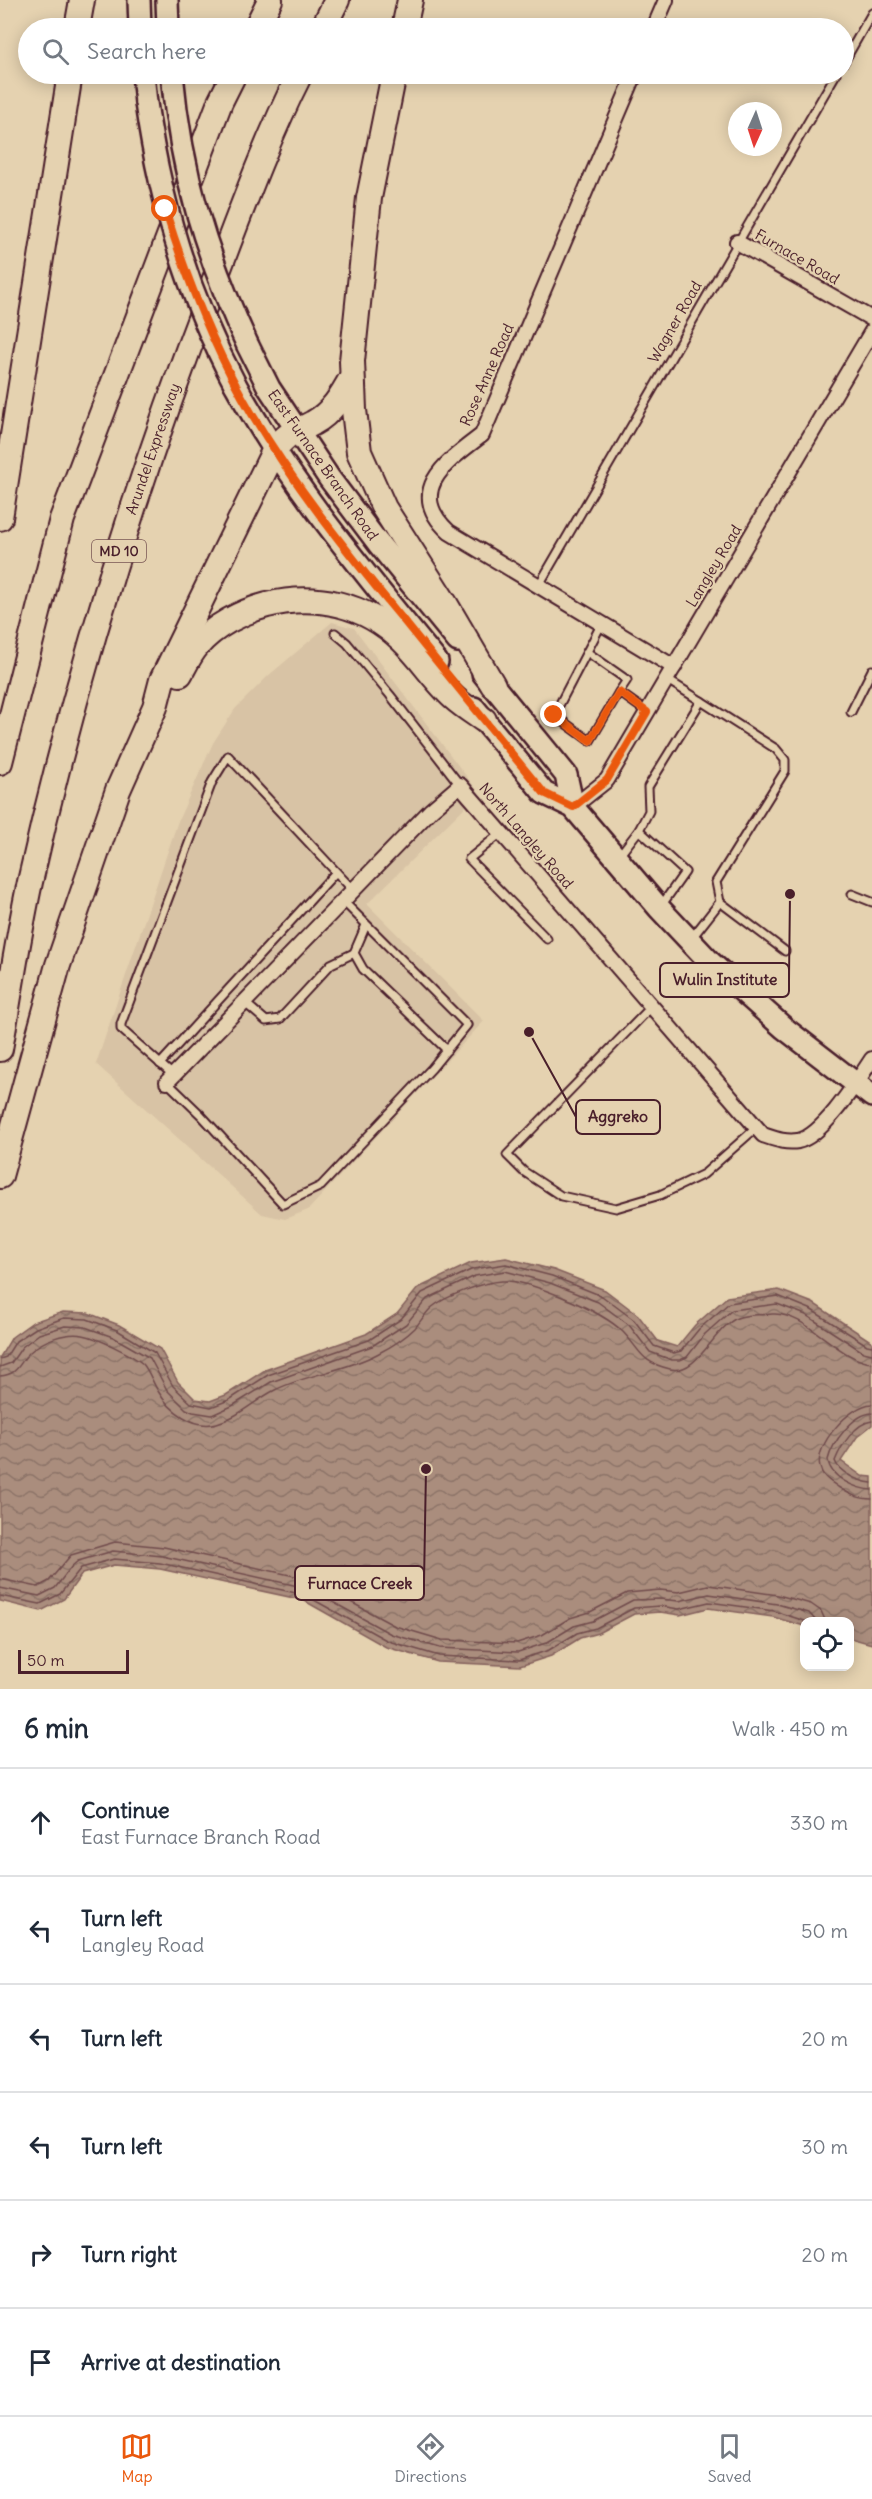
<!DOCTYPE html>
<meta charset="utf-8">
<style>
:root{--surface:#fff;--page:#f6f6f7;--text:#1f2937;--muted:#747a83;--line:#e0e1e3;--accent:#ea580c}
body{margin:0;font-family:Delius,sans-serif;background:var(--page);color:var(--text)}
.controls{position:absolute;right:18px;bottom:18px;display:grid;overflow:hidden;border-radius:12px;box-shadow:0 3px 15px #0003}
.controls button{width:54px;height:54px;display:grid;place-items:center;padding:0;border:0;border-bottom:2px solid var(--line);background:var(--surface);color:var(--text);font:30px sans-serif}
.compass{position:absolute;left:728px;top:102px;width:54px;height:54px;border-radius:50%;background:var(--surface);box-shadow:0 3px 15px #0003;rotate:183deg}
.scale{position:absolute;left:18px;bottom:15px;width:111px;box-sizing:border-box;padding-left:6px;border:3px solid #4a1f2b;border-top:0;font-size:16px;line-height:21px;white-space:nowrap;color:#4a1f2b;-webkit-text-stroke:4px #e5d2b0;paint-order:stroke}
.stop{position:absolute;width:18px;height:18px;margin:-14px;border:4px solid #ea580c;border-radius:50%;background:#fff}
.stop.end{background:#ea580c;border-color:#fff;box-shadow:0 2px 6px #0008}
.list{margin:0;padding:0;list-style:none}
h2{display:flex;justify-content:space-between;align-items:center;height:78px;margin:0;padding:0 24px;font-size:26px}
h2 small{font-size:20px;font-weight:400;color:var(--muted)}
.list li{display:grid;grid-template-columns:39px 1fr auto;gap:18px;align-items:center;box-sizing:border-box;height:108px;padding:0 24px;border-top:2px solid var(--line)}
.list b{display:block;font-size:22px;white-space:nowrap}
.list p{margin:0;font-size:20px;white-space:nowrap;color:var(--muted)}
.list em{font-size:20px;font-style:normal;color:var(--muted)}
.icon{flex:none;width:33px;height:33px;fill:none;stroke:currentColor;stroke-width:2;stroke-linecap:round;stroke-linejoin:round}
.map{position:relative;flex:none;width:872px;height:1689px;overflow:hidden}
.search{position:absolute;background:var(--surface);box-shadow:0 3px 15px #0003;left:18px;right:18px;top:18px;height:66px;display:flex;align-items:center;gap:15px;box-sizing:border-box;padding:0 21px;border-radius:33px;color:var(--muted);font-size:22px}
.sheet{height:726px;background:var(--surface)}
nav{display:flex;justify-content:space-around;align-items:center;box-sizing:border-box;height:84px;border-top:2px solid var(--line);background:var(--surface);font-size:16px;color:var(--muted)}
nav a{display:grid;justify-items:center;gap:3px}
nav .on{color:var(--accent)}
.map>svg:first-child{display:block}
.built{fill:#d8c3a5}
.water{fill:url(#water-waves);stroke:#84615c;stroke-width:1.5}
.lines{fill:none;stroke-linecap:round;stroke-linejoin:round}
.shore{stroke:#704b4c;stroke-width:1.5}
.service-casing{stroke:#4a1f2b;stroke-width:11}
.minor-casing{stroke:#4a1f2b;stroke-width:18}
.primary-casing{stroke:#4a1f2b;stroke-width:26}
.motorway-casing{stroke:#4a1f2b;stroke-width:28}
.service{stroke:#e5d2b0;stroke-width:7}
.minor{stroke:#e5d2b0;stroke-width:14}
.primary{stroke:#e5d2b0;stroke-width:21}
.motorway{stroke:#e5d2b0;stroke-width:24}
.primary-bridge-casing{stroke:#4a1f2b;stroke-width:26;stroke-linecap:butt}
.primary-bridge{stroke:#e5d2b0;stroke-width:21}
.route{stroke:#ea580c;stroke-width:8}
.labels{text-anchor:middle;stroke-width:4.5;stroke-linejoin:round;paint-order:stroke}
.shield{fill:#e5d2b0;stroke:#785553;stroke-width:1.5}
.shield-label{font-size:14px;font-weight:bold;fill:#4a1f2b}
.street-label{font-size:15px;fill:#4a1f2b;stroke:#e5d2b0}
.leader{fill:none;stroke:#4a1f2b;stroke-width:2}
.callout-dot{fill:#4a1f2b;stroke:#e5d2b0;stroke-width:2}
.callout{fill:#e5d2b0;stroke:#4a1f2b;stroke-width:2}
.callout-label{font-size:16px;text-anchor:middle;font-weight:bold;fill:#4a1f2b}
</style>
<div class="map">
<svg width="872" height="1689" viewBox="0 0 872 1689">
<defs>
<pattern id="water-waves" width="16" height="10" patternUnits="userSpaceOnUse" patternTransform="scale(1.5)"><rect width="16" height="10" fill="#aa8d7d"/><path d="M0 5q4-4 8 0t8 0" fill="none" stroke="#8c7367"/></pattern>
</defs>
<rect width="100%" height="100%" fill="#e5d2b0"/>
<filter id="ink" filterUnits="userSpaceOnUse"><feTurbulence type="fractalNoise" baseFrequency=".0167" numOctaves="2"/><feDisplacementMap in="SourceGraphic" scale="12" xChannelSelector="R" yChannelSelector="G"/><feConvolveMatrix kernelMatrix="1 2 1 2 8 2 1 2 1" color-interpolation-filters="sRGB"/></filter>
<g filter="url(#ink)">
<!-- built -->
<path class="built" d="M 332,622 L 354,628 L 479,793 L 367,904 L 484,1021 L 308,1210 L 285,1219 L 262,1214 L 96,1064 L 178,821 L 213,743 L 235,709 L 268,676 Z"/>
<!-- water -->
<path class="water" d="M 506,1258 L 554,1270 L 605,1290 L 638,1315 L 658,1341 L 677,1347 L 695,1325 L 727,1297 L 779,1290 L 813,1303 L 872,1342 L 872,1425 L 857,1437 L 841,1461 L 862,1476 L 872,1477 L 872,1644 L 850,1638 L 850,1622 L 804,1622 L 804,1626 L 773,1617 L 708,1608 L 680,1615 L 660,1612 L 634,1614 L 598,1633 L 580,1638 L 551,1656 L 520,1666 L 438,1662 L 386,1647 L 303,1600 L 160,1569 L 114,1565 L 82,1574 L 64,1599 L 41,1611 L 0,1601 L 0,1357 L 12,1337 L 33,1322 L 63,1312 L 88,1313 L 119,1325 L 160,1349 L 178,1382 L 195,1399 L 210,1401 L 226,1395 L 265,1370 L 366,1334 L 397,1314 L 418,1288 L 471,1263 Z"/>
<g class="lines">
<!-- shore -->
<g class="shore">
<path d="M 0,1359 L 6,1357 L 16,1341 L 36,1328 L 64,1318 L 87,1319 L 117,1330 L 155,1353 L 173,1386 L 191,1403 L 211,1407 L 229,1400 L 268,1375 L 369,1340 L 401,1319 L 422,1293 L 473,1269 L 506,1264 L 552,1276 L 602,1296 L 634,1320 L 654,1346 L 674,1353 L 681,1351 L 699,1329 L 729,1303 L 778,1296 L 810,1309 L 867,1345 L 872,1346"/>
<path d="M 0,1367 L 11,1363 L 22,1347 L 39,1334 L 65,1326 L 85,1327 L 113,1337 L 150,1358 L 167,1390 L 186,1409 L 193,1412 L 212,1415 L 232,1406 L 271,1382 L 372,1346 L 406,1324 L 427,1299 L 475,1276 L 505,1271 L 550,1283 L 598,1302 L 629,1325 L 650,1352 L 672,1360 L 680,1360 L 687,1357 L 705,1334 L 732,1310 L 777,1304 L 806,1315 L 863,1352 L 872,1354"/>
<path d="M 0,1376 C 19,1375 19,1362 30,1352 C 43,1340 65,1332 83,1335 C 98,1338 131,1354 143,1364 C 149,1371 153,1383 158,1391 C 169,1410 194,1430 217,1423 C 239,1417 255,1400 275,1390 C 307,1374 345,1371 377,1354 C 389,1348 405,1338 415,1328 C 420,1322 425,1314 431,1308 C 445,1296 484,1282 502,1281 C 529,1279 604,1312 623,1332 C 642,1352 640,1362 670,1369 C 698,1375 713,1329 737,1318 C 746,1314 762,1315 772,1314 C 805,1311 840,1361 872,1363"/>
<path d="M 872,1404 C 850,1405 814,1445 820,1467 C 822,1477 830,1481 838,1487 C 849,1494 858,1499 872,1499"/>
<path d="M 872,1413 C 853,1414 832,1443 828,1460 C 830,1478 856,1489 872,1490"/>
<path d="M 872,1421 C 855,1423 841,1446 835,1461 C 839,1473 860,1482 872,1483"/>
<path d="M 0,1579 L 38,1587 L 49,1581 L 71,1555 L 115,1542 L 164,1547 L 308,1579 L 395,1626 L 442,1640 L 517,1643 L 542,1635 L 570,1618 L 590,1612 L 627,1593 L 660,1590 L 679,1592 L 708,1585 L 778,1595 L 811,1604 L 821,1611 L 826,1622"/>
<path d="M 0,1588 L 39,1596 L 55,1588 L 72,1566 L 78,1561 L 113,1551 L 162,1556 L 307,1588 L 391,1634 L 440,1648 L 518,1652 L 546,1643 L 574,1626 L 593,1621 L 633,1600 L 660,1599 L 679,1601 L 709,1594 L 777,1604 L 809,1613 L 817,1622"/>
<path d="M 0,1596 L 40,1604 L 60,1594 L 81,1568 L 114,1559 L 160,1563 L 305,1595 L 388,1641 L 439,1656 L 519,1660 L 549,1650 L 577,1633 L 596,1628 L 634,1608 L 660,1606 L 679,1609 L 709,1602 L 774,1611 L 808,1622"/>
</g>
<defs>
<g id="service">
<path d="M 844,62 L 872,13"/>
<path d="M 539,585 L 836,74"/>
<path d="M 602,623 L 554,715 L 590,741 L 619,692 L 647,712"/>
<path d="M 335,633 L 347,643 L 390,695 L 460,785"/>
<path d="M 587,652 L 627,680 L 619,692"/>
<path d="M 851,712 L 872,670"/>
<path d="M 639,830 L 649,811 L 648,787 L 701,701 L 666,679"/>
<path d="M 501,833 L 469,859 L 547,939"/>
<path d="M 619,856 L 639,830 L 685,872 L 661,906"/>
<path d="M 852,894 L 872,902"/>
<path d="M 720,902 L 785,951"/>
<path d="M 366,925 L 354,953 L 363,969 L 447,1050"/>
<path d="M 691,939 L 720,902 L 716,882 L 785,771 L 785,760 L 776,749 L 701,701"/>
<path d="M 244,1002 L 266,1021 L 280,1019 L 331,964 L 354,953"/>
<path d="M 651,1007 L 507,1155 L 523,1171 L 561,1196 L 616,1208 L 660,1195 L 704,1174 L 756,1128"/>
<path d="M 160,1064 L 336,872"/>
<path d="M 173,1075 L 121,1029 L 121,1024 L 212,782 L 228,756 L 353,890"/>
<path d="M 167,1082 L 201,1115 L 283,1204 L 321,1186 L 432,1068 L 467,1025 L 343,901"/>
</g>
<g id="minor">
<path d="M 654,28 L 666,0"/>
<path d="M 635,74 L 482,435 C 448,461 404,490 449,532 L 674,667"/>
<path d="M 737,242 L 872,319"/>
<path d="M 573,807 L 607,780 L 872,331"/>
<path d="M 167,1082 L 431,810 L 460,785 L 763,1135 C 775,1139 785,1143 798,1141 C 823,1136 858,1080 872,1059"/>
</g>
<g id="primary">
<path d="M 139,0 L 140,28"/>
<path d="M 167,0 L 168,28"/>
<path d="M 143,74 L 146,103"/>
<path d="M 248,346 L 269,388 L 329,478 L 378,543 L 458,641"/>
<path d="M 235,384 C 290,485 365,573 437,662"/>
<path d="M 483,673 L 566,775 L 573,807"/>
<path d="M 474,708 L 544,793 L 573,807 L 659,908 L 710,962 L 784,1028 L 872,1096"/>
</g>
<g id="motorway">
<path d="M 77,28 L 82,0"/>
<path d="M 256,28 L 270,0"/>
<path d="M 323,28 L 337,0"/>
<path d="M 404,28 L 410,0"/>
<path d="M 394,74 L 369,198 L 352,361 L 354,410 L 359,452 L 384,508 L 446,605 L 493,685"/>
<path d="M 0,518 L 70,74"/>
<path d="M 180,674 C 185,665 190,654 197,646 C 214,626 241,612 267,605 C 316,593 365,604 402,640 C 421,658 435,681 454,698 C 463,706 474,713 484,720"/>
<path d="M 0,762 L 62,519 L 220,102 L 234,74"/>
<path d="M 0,1049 C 10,993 18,937 30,882 C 75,681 136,484 210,292 C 238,219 265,143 300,74"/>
<path d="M 0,1176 L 58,965 L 118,790 L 155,707 L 162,680 L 275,449 C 291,429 294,434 313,423 C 332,413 342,395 352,377"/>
</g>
</defs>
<!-- service casing -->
<use href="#service" class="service-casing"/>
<!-- minor casing -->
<use href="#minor" class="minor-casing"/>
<!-- primary casing -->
<use href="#primary" class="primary-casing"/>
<!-- motorway casing -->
<use href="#motorway" class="motorway-casing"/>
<!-- service -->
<use href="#service" class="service"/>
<!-- minor -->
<use href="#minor" class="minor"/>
<!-- primary -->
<use href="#primary" class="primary"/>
<!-- motorway -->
<use href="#motorway" class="motorway"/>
<defs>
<g id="primary-bridge">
<path d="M 172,74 C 181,174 206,255 248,346"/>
<path d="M 146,103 C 160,202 188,296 235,384"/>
</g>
</defs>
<!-- primary-bridge casing -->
<use href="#primary-bridge" class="primary-bridge-casing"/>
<!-- primary-bridge -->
<use href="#primary-bridge" class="primary-bridge"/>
</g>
</g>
<g class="lines" filter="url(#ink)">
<!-- route -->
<path class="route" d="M 165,209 C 187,280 214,350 252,414 C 295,486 347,552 400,616 C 448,675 495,734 544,793 L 573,807 L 607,780 L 647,712 L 619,692 L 590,741 L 554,715"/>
</g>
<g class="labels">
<!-- shield labels -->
<rect class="shield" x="92" y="540" width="54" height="22" rx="4.5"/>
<g class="shield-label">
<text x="119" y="556">MD 10</text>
</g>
<!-- street labels -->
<g class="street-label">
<text transform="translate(797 257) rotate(30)" y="5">Furnace Road</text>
<text transform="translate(675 322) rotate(-60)" y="5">Wagner Road</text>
<text transform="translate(487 375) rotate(-66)" y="5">Rose Anne Road</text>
<text transform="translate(153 449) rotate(-71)" y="5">Arundel Expressway</text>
<text transform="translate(323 465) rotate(55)" y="5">East Furnace Branch Road</text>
<text transform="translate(714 566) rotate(-59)" y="5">Langley Road</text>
<text transform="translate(526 836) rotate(49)" y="5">North Langley Road</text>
</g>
</g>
<!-- callouts -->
<path class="leader" d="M790 894L789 980M529 1032L576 1117M426 1469L424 1583"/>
<g class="callout-dot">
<circle cx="790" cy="894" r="6"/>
<circle cx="529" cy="1032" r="6"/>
<circle cx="426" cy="1469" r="6"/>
</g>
<g class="callout">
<rect x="660" y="963" width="129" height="34" rx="6"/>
<rect x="576" y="1100" width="84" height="34" rx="6"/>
<rect x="295" y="1566" width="129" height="34" rx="6"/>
</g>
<g class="callout-label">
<text x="725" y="985">Wulin Institute</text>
<text x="618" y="1122">Aggreko</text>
<text x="360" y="1589">Furnace Creek</text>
</g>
</svg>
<div class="controls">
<button><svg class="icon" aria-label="locate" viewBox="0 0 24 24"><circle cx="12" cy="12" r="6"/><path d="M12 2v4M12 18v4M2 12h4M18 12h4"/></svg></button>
</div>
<svg class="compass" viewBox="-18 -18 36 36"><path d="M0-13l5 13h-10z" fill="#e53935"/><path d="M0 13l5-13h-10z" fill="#747a83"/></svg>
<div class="scale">50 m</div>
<div class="stop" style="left:165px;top:209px"></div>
<div class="stop end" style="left:554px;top:715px"></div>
<div class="search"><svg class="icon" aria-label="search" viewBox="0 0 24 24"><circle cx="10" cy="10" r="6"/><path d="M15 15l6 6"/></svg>Search here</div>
</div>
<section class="sheet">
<h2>6 min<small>Walk · 450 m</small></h2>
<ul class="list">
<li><svg class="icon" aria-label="ahead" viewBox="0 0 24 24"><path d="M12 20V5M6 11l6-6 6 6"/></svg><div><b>Continue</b><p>East Furnace Branch Road</p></div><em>330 m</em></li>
<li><svg class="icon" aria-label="left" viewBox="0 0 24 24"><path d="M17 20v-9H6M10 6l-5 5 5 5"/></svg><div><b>Turn left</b><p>Langley Road</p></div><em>50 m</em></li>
<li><svg class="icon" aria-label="left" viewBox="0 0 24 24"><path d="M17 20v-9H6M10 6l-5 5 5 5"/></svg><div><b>Turn left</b></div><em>20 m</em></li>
<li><svg class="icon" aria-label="left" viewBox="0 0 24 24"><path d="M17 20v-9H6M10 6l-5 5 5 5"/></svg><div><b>Turn left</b></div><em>30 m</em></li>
<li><svg class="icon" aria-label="right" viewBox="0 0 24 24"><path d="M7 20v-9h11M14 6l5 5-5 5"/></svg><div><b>Turn right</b></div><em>20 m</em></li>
<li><svg class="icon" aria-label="arrive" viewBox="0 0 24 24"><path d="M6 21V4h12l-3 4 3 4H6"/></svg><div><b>Arrive at destination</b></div></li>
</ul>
</section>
<nav>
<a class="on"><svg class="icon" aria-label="map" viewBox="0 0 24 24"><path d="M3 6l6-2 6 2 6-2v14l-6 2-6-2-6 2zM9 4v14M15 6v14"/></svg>Map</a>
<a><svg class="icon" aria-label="directions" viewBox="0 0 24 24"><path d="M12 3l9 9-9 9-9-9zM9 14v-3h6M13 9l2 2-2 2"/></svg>Directions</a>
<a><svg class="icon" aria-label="saved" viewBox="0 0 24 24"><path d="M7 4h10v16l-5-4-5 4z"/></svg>Saved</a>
</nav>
